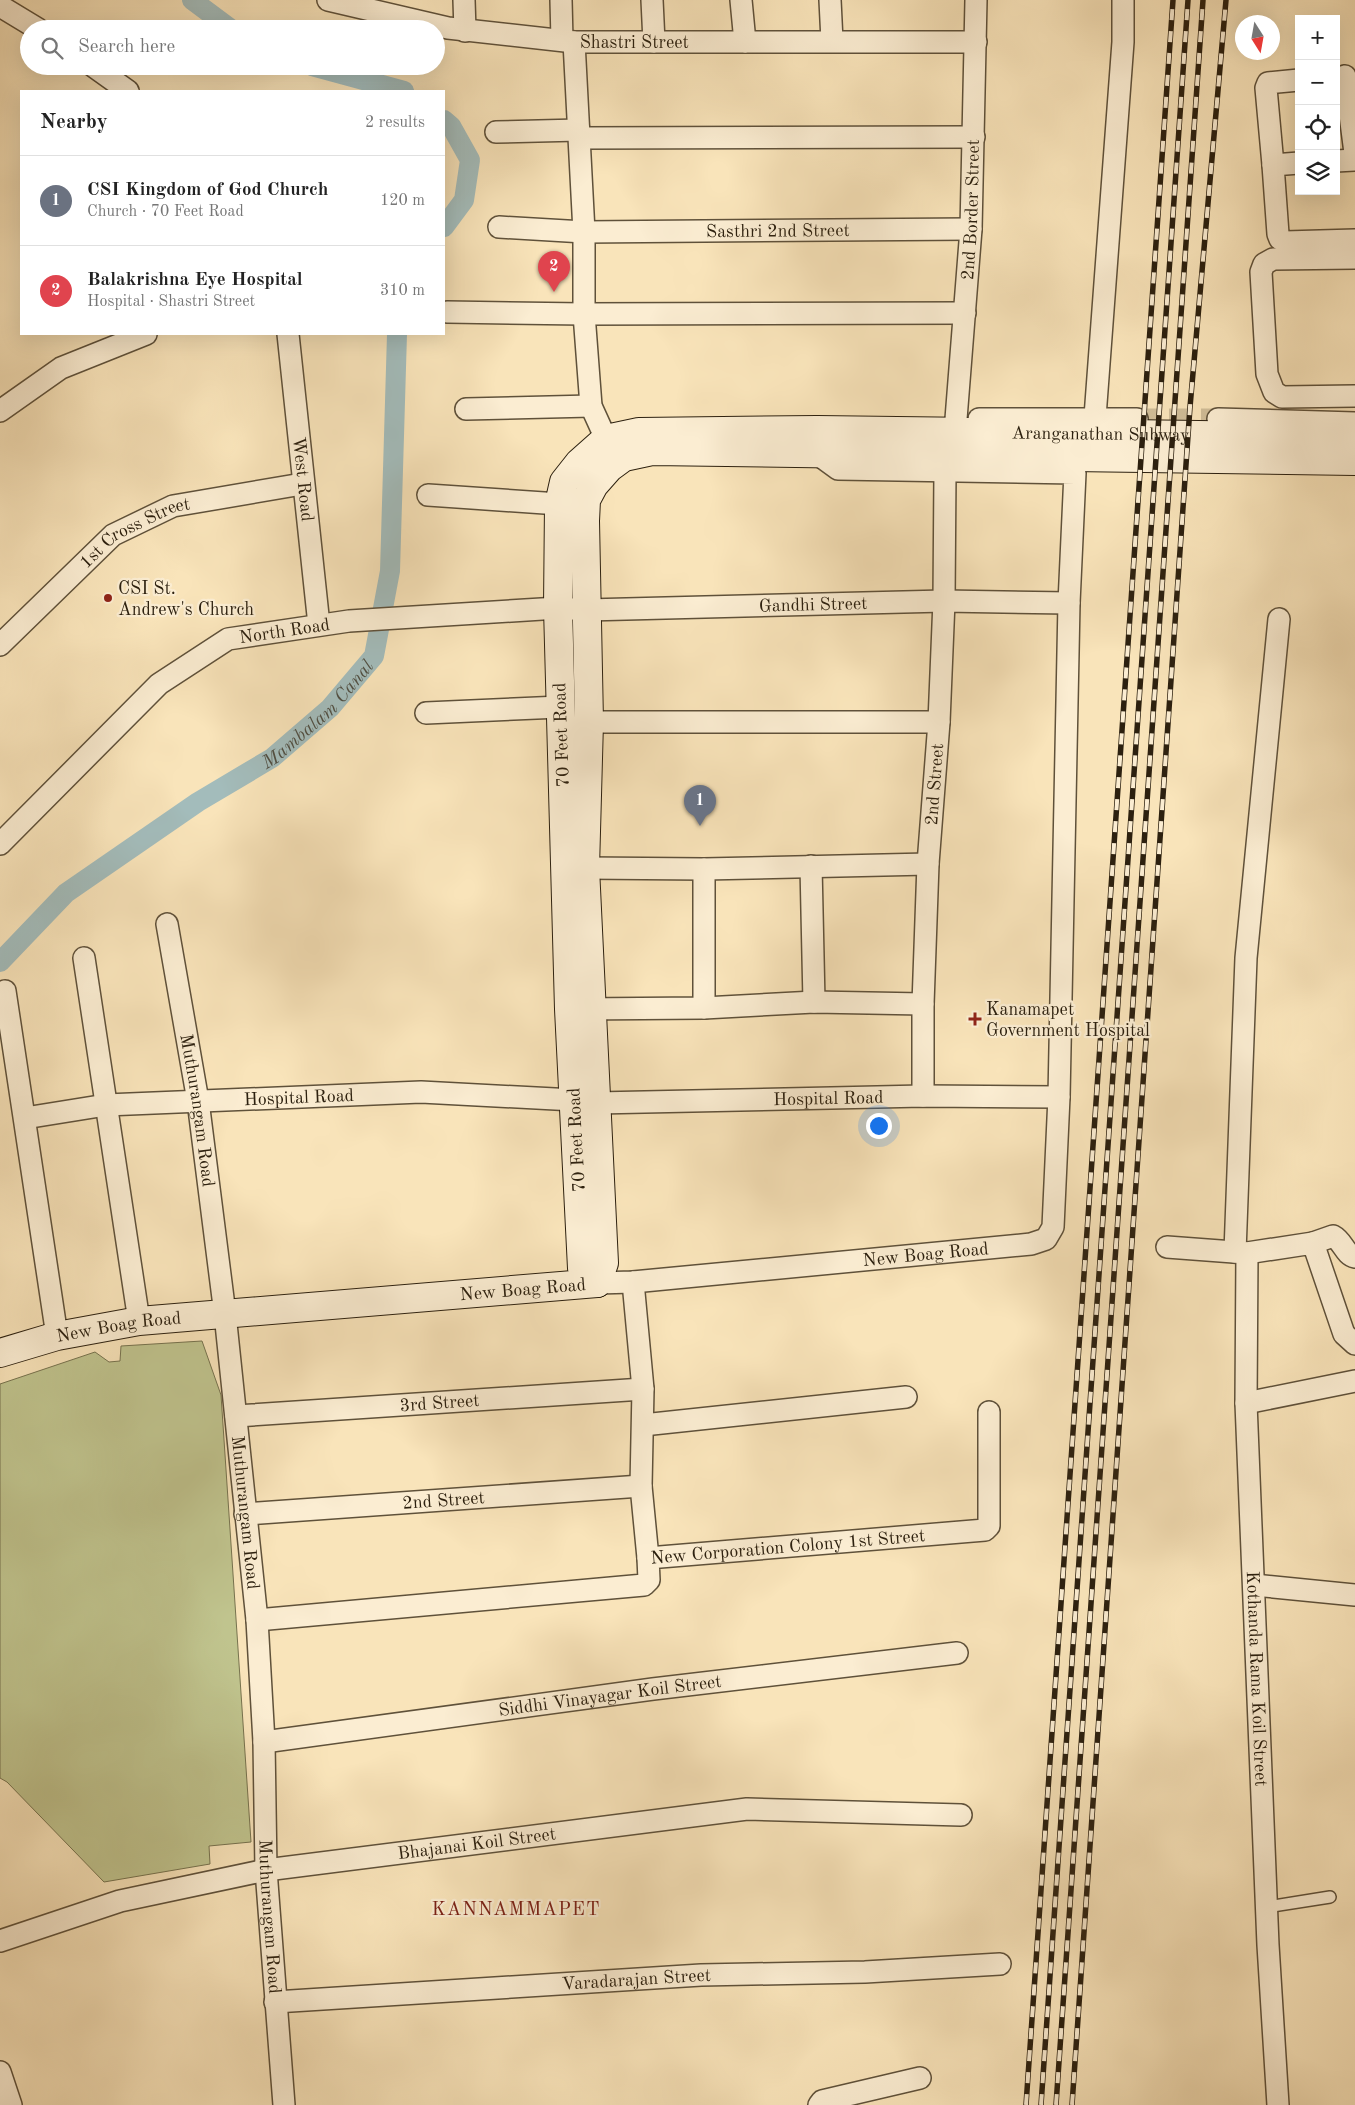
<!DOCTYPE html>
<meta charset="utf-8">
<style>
:root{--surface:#fff;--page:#f2f2f2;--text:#222;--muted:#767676;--line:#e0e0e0;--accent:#2563eb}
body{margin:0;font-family:"Old Standard TT",serif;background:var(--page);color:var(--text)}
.controls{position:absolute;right:15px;top:15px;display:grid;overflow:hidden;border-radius:0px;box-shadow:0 5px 20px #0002}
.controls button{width:45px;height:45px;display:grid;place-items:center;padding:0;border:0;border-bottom:1px solid var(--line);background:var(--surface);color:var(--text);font:25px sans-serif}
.compass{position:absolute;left:1235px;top:15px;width:45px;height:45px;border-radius:50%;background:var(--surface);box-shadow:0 5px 20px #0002;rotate:169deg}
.you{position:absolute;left:878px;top:1125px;width:18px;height:18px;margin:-12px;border:4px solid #fff;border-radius:50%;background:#1a73e8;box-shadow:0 0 0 8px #1a73e833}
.badge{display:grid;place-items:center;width:32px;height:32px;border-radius:50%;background:var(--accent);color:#fff;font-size:16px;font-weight:700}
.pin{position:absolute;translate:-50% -41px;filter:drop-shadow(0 1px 2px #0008)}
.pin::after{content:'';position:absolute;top:26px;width:18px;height:15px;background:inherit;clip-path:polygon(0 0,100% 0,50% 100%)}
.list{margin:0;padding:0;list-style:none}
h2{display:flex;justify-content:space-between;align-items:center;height:65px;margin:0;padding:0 20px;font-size:21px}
h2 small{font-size:16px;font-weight:400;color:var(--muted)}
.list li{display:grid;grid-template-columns:32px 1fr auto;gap:15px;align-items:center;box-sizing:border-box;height:90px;padding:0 20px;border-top:1px solid var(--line)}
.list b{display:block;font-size:19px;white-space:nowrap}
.list p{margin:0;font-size:16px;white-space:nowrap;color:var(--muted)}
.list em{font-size:16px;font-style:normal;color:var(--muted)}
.icon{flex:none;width:28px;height:28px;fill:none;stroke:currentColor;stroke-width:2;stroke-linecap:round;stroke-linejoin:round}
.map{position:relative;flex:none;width:1355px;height:2105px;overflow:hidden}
.search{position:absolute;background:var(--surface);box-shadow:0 5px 20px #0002;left:20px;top:20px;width:425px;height:55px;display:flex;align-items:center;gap:12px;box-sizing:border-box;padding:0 18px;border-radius:28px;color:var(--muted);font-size:19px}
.panel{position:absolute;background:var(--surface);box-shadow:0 5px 20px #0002;left:20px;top:90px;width:425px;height:245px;border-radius:0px}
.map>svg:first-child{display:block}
.green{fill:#c0c48e;stroke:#76724e}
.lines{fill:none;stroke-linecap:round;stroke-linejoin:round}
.canal{stroke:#a3bcbb;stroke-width:20}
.street-tunnel{stroke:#d0bd98;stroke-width:21;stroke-dasharray:21 11;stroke-linecap:butt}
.lane-casing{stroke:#5f513a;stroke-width:14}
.street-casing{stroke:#5f513a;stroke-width:24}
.secondary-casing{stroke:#2c200f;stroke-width:30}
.lane{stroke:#fbedd2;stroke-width:11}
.street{stroke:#fbedd2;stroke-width:21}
.secondary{stroke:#fbedd2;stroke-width:28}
.rail-casing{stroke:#2c200f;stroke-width:5.5}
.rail{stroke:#fbedd2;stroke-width:4;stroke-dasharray:11;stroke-linecap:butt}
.poi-dot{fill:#8f2418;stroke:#fbedd2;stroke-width:2}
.labels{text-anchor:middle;stroke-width:4.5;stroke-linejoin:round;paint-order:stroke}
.street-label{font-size:18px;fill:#2c200f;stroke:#fbedd2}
.poi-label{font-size:18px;fill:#2c200f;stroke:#fbedd2;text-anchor:start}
.water-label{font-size:19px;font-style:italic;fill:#504f43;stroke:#fbedd2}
.neighbourhood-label{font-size:19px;letter-spacing:1px;fill:#7a1f14;stroke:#fbedd2}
</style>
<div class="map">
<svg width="1355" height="2105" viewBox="0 0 1355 2105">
<rect width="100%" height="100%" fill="#f9e4ba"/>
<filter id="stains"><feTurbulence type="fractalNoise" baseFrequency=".004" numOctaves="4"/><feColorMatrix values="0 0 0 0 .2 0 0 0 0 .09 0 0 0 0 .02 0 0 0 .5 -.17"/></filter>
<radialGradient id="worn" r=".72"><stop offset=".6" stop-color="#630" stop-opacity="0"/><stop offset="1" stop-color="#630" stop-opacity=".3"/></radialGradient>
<!-- green -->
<path class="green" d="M 202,1341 L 221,1395 L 251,1842 L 209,1846 L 210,1864 L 104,1882 L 7,1782 L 0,1778 L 0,1384 L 95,1352 L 109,1362 L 120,1361 L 121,1346 Z"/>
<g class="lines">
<!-- canal -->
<g class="canal">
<path d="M 192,0 L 231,29"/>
<path d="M 312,66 L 404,91"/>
<path d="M 444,120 L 451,126 L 470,160 L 464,200 L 444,227"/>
<path id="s1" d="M 0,962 L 66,893 L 198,802 L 272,758 L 330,708 L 374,656 L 390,571 L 397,334"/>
</g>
<!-- street-tunnel -->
<path class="street-tunnel" d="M 1137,419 L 1218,419"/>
<defs>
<path id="lane" d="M 1267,1907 L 1330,1897"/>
<g id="street">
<path d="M 328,0 L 448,28 L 574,42"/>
<path d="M 464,0 L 465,31"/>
<path d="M 561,0 L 562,40"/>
<path d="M 652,0 L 654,42"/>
<path d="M 741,0 L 745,42"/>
<path d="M 830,0 L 832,41"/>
<path d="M 0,6 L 38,29"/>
<path d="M 93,66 L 128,91"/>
<path d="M 1345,76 L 1355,153"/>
<path d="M 496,132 L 579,130"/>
<path d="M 580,138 L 974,137"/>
<path d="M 1336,161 L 1355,160"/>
<path d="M 1299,163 L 1273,165 L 1278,234 L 1280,239 L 1285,242 L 1355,240"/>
<path d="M 1273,165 L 1266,88 L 1268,83 L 1299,80"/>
<path id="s2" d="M 499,227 L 584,232 L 971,229"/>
<path d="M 1355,258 L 1273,259 L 1264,264 L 1261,272 L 1267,374 L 1274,392 L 1282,397 L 1355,396"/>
<path d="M 447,312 L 584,314 L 965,313"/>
<path id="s3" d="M 288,334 L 319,625"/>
<path d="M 466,409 L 591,406"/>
<path d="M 0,411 L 61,368 L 146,334"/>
<path d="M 1095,417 L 1123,42 L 1123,0"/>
<path id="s4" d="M 956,419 L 971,229 L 976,0"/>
<path d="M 979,419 L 1137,419"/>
<path d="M 1218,419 L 1355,423"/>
<path id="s5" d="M 606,439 L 591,406 L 584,314 L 584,232 L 574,42 L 976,42"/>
<path d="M 428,495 L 559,504"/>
<path id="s6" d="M 0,645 L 113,535 L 173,506 L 302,484"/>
<path d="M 426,713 L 560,707"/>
<path d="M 589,722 L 939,722"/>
<path id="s7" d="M 0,844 L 159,684 L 228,639 L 349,621 L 558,608 L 587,610 L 944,601 L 1069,603"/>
<path d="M 811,866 L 814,1002"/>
<path d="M 585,868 L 704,869 L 928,864"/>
<path d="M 704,869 L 704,1008"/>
<path id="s8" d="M 167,924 L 198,1101 L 225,1314 L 257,1620 L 264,1742 L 266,1870 L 284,2105"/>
<path d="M 84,958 L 139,1321"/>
<path d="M 5,991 L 57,1336"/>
<path d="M 578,1009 L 704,1008 L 814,1002 L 923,1004"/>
<path id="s9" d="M 923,1096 L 923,1004 L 928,864 L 939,722 L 944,601 L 945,472"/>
<path id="s10" d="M 25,1118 L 106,1105 L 421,1092 L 574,1100 L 597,1103 L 923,1096 L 1059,1097"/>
<path d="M 1313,1243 L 1333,1236 C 1343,1241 1345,1255 1355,1257"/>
<path d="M 1167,1247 L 1247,1253 L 1313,1243 L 1344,1334 L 1355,1344"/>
<path d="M 1235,1252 L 1246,958 L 1279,619"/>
<path id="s11" d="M 1247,1253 L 1246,1403 L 1268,1945 L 1278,2105"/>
<path d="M 633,1282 L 643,1389 L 641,1486 L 648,1558"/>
<path id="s12" d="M 597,1283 L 633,1282 L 1031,1244 L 1046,1239 L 1053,1227 L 1059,1097 L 1069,603 L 1075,473 L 838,469 L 816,453 L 816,450"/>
<path d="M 1246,1403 L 1355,1381"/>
<path id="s13" d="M 236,1416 L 643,1389"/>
<path d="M 643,1425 L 906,1397"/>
<path id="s14" d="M 245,1514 L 641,1486"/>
<path d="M 1254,1585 L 1355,1595"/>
<path id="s15" d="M 257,1620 L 644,1585 L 649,1580 L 648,1558 L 985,1530 L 989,1526 L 989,1412"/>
<path id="s16" d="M 264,1742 L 653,1689 L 957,1653"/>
<path id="s17" d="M 0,1941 L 120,1901 L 266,1870 L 747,1809 L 961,1815"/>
<path id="s18" d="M 275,2002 L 701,1975 L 865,1972 L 1000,1964"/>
<path d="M 0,2072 L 11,2105"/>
<path d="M 819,2105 L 822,2101 L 920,2078"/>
</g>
<g id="secondary">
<path id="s19" d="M 597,1283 L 582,1268 L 569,1009 L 558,608 L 559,504 L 564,482 L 579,463 L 606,439 L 639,432 L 817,430 L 1355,437"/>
<path d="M 597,1283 L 604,1263 L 585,868 L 589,722 L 585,521 L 586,500 L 594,485 L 609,468 L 624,457 L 652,451 L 1355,461"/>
<path id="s20" d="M 0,1353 L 57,1336 L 139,1321 L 597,1283"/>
</g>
</defs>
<!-- lane casing -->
<use href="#lane" class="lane-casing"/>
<!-- street casing -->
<use href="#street" class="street-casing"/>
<!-- secondary casing -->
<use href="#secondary" class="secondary-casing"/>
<!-- lane -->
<use href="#lane" class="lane"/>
<!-- street -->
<use href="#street" class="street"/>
<!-- secondary -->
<use href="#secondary" class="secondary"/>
<defs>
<g id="rail">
<path d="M 1026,2105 L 1173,0"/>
<path d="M 1041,2105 L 1188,0"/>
<path d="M 1056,2105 L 1203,0"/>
<path d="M 1072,2105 L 1190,407 L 1226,0"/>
</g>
</defs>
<!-- rail casing -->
<use href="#rail" class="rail-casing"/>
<!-- rail -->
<use href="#rail" class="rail"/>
</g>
<!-- markers -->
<g class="poi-dot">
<circle cx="108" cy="598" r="5"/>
<path d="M972.5 1011.5h5v5h5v5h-5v5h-5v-5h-5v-5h5z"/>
</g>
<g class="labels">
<!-- street labels -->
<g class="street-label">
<text dy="6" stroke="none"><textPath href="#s5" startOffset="461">Shastri Street</textPath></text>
<text dy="6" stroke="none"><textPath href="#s4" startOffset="210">2nd Border Street</textPath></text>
<text dy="6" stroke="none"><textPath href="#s2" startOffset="279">Sasthri 2nd Street</textPath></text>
<text dy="6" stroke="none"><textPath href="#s19" startOffset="1364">Aranganathan Subway</textPath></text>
<text dy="6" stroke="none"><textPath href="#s3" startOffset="146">West Road</textPath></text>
<text dy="6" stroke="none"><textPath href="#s6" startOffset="178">1st Cross Street</textPath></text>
<text dy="6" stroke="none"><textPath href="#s7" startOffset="895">Gandhi Street</textPath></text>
<text dy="6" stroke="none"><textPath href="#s7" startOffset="365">North Road</textPath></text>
<text transform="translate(561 735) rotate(-92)" y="6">70 Feet Road</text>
<text dy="6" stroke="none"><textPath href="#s9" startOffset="312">2nd Street</textPath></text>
<text dy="6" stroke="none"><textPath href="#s10" startOffset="275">Hospital Road</textPath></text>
<text dy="6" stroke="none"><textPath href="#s10" startOffset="805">Hospital Road</textPath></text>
<text dy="6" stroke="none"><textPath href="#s8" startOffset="189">Muthurangam Road</textPath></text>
<text transform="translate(576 1140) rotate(-93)" y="6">70 Feet Road</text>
<text dy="6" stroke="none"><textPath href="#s12" startOffset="330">New Boag Road</textPath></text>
<text dy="6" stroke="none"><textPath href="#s20" startOffset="528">New Boag Road</textPath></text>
<text dy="6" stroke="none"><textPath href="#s20" startOffset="122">New Boag Road</textPath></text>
<text dy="6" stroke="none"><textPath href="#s13" startOffset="204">3rd Street</textPath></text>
<text dy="6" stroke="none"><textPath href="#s14" startOffset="199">2nd Street</textPath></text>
<text dy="6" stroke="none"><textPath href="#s8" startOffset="594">Muthurangam Road</textPath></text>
<text dy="6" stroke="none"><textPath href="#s15" startOffset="558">New Corporation Colony 1st Street</textPath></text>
<text dy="6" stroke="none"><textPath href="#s11" startOffset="426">Kothanda Rama Koil Street</textPath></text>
<text dy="6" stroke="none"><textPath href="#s16" startOffset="349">Siddhi Vinayagar Koil Street</textPath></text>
<text dy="6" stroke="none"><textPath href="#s17" startOffset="488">Bhajanai Koil Street</textPath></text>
<text dy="6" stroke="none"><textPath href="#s8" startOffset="999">Muthurangam Road</textPath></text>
<text dy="6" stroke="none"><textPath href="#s18" startOffset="362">Varadarajan Street</textPath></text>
</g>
<!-- poi labels -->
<g class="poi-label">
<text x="118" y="594">CSI St.<tspan x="118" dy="21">Andrew's Church</tspan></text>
<text x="986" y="1015">Kanamapet<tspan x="986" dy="21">Government Hospital</tspan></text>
</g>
<!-- water labels -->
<g class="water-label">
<text dy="7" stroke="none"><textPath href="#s1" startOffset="405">Mambalam Canal</textPath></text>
</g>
<!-- neighbourhood labels -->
<g class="neighbourhood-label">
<text x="516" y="1915">KANNAMMAPET</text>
</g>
</g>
<rect width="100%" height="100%" filter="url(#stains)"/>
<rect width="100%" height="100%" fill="url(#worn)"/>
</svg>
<div class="controls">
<button>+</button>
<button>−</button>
<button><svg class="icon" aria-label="locate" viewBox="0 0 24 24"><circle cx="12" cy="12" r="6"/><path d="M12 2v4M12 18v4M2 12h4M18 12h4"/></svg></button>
<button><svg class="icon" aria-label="layers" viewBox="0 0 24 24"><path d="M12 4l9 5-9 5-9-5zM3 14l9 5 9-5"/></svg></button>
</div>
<svg class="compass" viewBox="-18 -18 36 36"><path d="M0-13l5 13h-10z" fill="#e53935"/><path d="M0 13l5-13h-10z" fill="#767676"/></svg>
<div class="you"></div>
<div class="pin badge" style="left:700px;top:826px;background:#6b7280">1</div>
<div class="pin badge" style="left:554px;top:292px;background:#e0444e">2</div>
<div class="search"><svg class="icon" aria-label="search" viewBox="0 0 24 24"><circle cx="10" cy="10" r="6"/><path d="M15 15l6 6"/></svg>Search here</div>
<section class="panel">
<h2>Nearby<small>2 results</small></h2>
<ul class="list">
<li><span class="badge" style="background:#6b7280">1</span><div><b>CSI Kingdom of God Church</b><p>Church · 70 Feet Road</p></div><em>120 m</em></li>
<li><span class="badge" style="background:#e0444e">2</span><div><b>Balakrishna Eye Hospital</b><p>Hospital · Shastri Street</p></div><em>310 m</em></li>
</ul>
</section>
</div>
